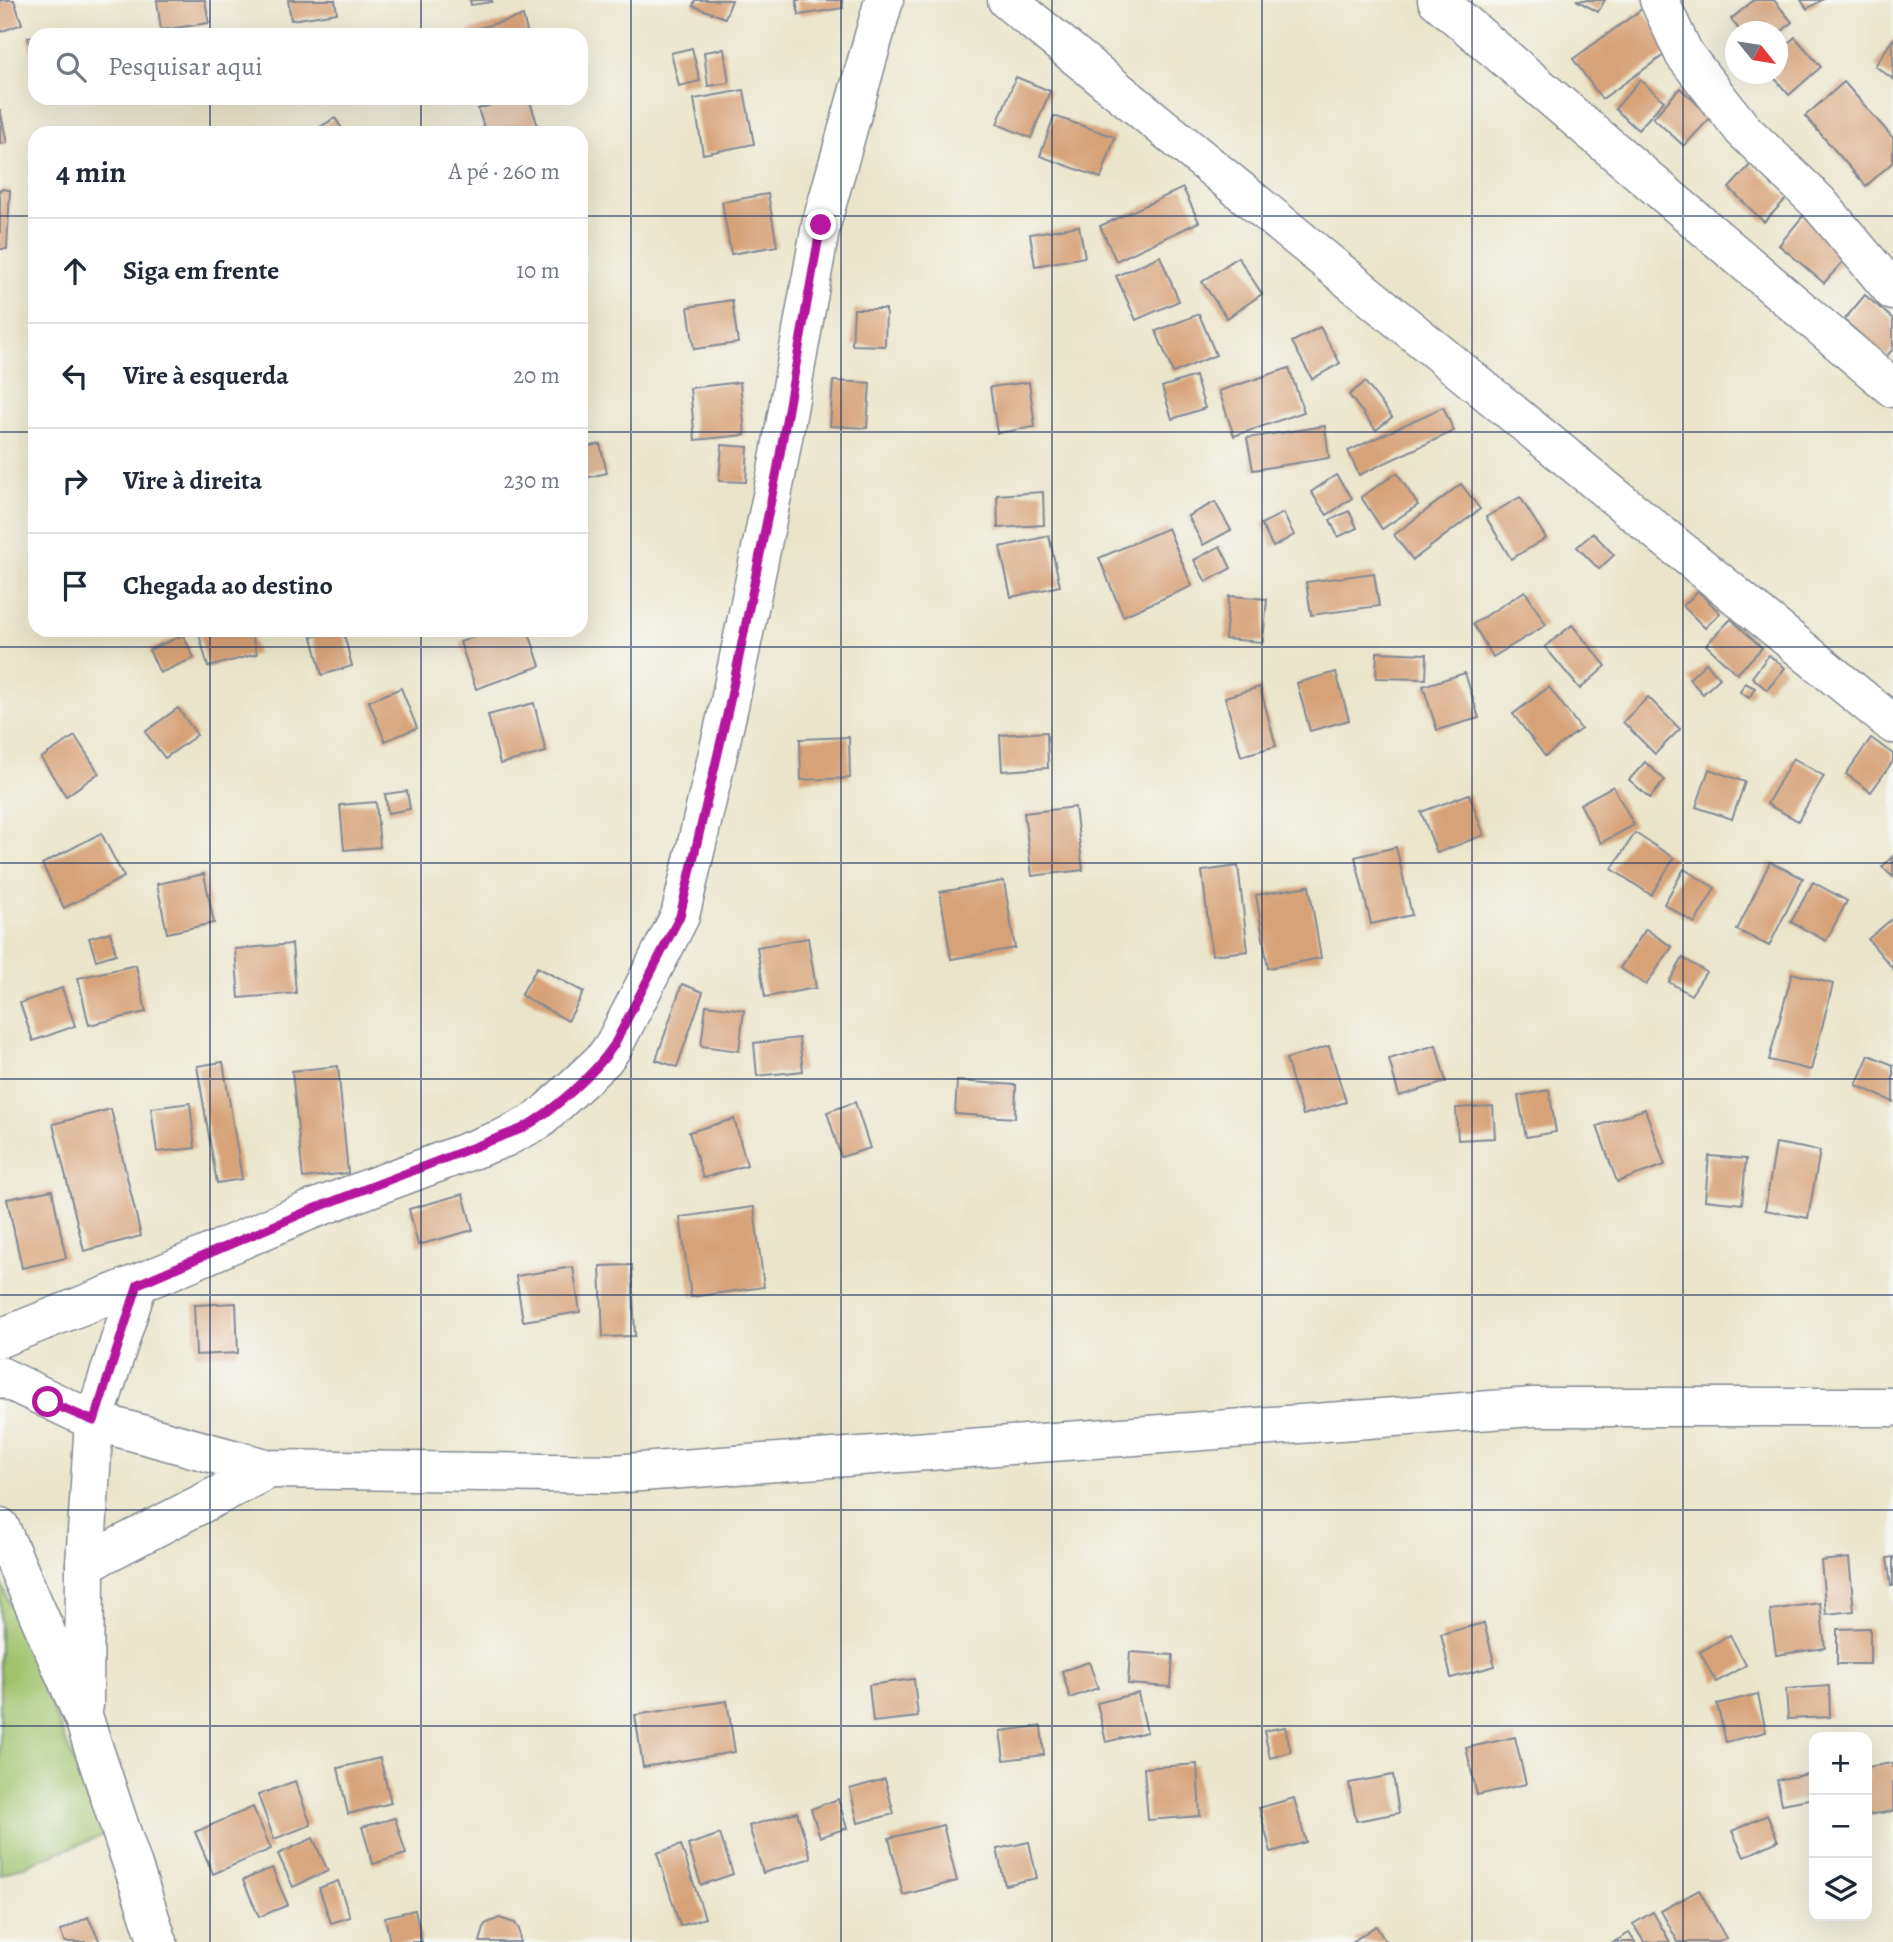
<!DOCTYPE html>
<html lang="pt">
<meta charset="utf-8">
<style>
:root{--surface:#fff;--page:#f2f2f3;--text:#1f2937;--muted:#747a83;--line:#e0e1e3}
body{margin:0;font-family:Alegreya,serif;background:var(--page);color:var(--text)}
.controls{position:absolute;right:21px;bottom:21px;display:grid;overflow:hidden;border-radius:14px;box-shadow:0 7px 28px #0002}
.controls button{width:63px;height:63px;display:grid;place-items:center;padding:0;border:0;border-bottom:2px solid var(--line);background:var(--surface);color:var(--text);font:35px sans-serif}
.compass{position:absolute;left:1725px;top:21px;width:63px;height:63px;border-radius:50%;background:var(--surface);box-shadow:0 7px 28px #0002;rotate:120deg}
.stop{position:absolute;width:21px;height:21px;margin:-16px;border:5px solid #b5179e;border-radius:50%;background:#fff}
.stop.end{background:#b5179e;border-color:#fff;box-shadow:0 2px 7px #0008}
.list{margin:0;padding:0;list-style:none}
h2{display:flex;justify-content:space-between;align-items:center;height:91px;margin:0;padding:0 28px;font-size:30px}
h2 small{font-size:23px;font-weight:400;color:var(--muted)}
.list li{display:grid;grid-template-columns:46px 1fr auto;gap:21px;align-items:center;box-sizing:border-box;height:105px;padding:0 28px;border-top:2px solid var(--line)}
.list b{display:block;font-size:26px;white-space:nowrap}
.list em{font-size:23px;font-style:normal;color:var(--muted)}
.icon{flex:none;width:38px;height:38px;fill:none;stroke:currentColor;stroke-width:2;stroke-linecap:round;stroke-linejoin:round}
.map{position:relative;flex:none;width:1893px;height:1942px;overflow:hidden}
.search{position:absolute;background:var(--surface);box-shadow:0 7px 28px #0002;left:28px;top:28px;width:560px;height:77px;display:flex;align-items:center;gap:18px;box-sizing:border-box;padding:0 24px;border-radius:21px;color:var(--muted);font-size:26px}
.panel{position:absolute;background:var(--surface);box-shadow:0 7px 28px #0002;left:28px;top:126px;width:560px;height:511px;border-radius:21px}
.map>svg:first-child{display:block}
.green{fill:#9fc16a;stroke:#5d7864;stroke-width:2}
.building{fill:#d7a278}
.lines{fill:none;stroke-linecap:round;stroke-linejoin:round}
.minor-casing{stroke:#828a94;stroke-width:41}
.minor{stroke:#fff;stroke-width:38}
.route{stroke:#b5179e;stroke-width:9}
.grid{fill:none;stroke:#1b2f5e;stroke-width:2;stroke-opacity:0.55}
</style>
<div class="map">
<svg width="1893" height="1942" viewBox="0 0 1893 1942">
<rect width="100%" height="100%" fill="#f6f6f2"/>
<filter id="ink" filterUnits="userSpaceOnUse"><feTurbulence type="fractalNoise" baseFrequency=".0143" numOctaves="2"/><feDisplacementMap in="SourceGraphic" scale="14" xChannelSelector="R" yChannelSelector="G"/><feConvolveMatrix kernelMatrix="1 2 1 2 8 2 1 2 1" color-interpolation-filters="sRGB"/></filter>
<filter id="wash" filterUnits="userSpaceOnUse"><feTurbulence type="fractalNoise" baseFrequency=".00686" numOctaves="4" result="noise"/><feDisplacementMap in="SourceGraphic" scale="28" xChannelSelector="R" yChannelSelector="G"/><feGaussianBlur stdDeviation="1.57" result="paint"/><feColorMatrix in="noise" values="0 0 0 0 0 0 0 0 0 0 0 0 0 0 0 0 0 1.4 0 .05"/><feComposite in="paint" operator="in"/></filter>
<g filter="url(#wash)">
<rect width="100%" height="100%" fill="#eae5ca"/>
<!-- green -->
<path class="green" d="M 0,1580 L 104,1835 L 0,1875 Z"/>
<g id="blocks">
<!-- building -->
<g class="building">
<path d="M 0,0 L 14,0 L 22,24 L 0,32 Z"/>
<path d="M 157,0 L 205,0 L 209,23 L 161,30 Z"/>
<path d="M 288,0 L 335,0 L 337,13 L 291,20 Z"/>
<path d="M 470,0 L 492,0 L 492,2 L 471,5 Z"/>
<path d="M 695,0 L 732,0 L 725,18 L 693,6 Z"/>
<path d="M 796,0 L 842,0 L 843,8 L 799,15 Z"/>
<path d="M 1576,0 L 1605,0 L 1598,12 Z"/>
<path d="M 1754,0 L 1774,0 L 1792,22 L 1778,35 L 1778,32 L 1741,32 L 1731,19 Z"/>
<path d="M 1801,0 L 1822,0 L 1807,9 Z"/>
<path d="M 1642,9 L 1671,50 L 1602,99 L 1573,59 Z"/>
<path d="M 523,16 L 528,35 L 469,35 L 468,31 Z"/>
<path d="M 66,30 L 67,35 L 48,35 L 48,34 Z"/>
<path d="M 35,36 L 35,72 L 34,72 L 28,37 Z"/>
<path d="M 1795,37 L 1821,67 L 1789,95 L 1771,74 L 1778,74 L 1778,52 Z"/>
<path d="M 1893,39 L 1893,79 L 1875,66 Z"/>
<path d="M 692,48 L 700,81 L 679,86 L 671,53 Z"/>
<path d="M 724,49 L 729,83 L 708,86 L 704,52 Z"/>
<path d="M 1016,77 L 1050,91 L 1031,138 L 997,124 Z"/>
<path d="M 1640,80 L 1664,101 L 1638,130 L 1615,109 Z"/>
<path d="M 1844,82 L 1893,138 L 1893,162 L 1866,186 L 1805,116 Z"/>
<path d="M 1680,88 L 1711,117 L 1684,146 L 1653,118 Z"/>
<path d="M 744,90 L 754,144 L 703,154 L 694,99 Z"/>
<path d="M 512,98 L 529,98 L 540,133 L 486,133 L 478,109 Z"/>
<path d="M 0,109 L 7,143 L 0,144 Z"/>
<path d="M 1054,116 L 1115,137 L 1101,178 L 1040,156 Z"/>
<path d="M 335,118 L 345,133 L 310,133 Z"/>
<path d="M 1751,164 L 1787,198 L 1764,222 L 1729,188 Z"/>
<path d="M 1183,188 L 1199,222 L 1116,261 L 1100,226 Z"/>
<path d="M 0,189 L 10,190 L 7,249 L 0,249 Z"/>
<path d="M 768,194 L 777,246 L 731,254 L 722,202 Z"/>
<path d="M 1807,211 L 1853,250 L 1824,283 L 1779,245 Z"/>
<path d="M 1079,226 L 1085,257 L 1035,266 L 1030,234 Z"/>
<path d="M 1160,256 L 1179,301 L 1136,320 L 1116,276 Z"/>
<path d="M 1238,257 L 1262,294 L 1227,318 L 1202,282 Z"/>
<path d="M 1865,295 L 1893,319 L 1893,349 L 1886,357 L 1844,320 Z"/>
<path d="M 732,300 L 738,343 L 694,349 L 688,307 Z"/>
<path d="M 854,309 L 886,309 L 885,346 L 852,345 Z"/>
<path d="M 1199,314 L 1216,355 L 1173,373 L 1156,331 Z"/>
<path d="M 1320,327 L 1340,363 L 1312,379 L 1292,342 Z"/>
<path d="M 1289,368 L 1304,412 L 1234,436 L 1219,391 Z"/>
<path d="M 1195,376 L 1205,408 L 1172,419 L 1162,387 Z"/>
<path d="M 833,381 L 870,383 L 867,428 L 830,426 Z"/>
<path d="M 740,382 L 745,435 L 695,440 L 690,388 Z"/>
<path d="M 1029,382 L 1035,427 L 997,433 L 990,387 Z"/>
<path d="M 1365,382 L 1392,417 L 1376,430 L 1349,395 Z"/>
<path d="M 1443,407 L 1454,431 L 1359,475 L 1348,451 Z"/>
<path d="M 1325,426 L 1329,458 L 1253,470 L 1247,438 Z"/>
<path d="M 600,444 L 607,473 L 581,479 L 581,448 Z"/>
<path d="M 722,445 L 748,447 L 746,482 L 719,481 Z"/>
<path d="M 1397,473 L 1418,505 L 1382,529 L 1361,497 Z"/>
<path d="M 1336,475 L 1352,498 L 1327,515 L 1311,492 Z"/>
<path d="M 1461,484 L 1480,509 L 1413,560 L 1394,535 Z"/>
<path d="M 1043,492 L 1044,525 L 998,528 L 997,495 Z"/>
<path d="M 1520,497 L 1546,538 L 1511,559 L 1486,517 Z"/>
<path d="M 1215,502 L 1231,530 L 1203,545 L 1188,516 Z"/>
<path d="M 1349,511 L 1357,528 L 1338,537 L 1330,520 Z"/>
<path d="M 1283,513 L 1294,535 L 1273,547 L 1261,524 Z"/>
<path d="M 1168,528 L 1192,586 L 1123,616 L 1099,558 Z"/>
<path d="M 1593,533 L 1614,555 L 1599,569 L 1577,547 Z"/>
<path d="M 1049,536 L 1060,586 L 1011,597 L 1000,547 Z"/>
<path d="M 1220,546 L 1231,568 L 1206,582 L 1194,560 Z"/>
<path d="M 1374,573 L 1379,606 L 1311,615 L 1306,582 Z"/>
<path d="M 1525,591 L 1546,625 L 1493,657 L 1473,624 Z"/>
<path d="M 1698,591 L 1720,613 L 1705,628 L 1683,606 Z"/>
<path d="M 1229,596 L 1267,599 L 1263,642 L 1225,639 Z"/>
<path d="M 1731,619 L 1762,648 L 1737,674 L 1706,645 Z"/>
<path d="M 1572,625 L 1606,666 L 1580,689 L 1545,647 Z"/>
<path d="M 198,630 L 250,630 L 257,654 L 208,667 Z"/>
<path d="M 337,630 L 343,630 L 352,666 L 322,675 L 312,637 Z"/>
<path d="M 493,630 L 528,630 L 540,666 L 476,689 L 460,642 Z"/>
<path d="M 183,635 L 194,658 L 160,673 L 149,650 Z"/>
<path d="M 1377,652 L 1427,654 L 1426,679 L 1376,678 Z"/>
<path d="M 1769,655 L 1785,668 L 1767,690 L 1752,677 Z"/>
<path d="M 1706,663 L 1720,678 L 1703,694 L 1689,679 Z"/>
<path d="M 1336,672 L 1349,720 L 1310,731 L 1297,683 Z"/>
<path d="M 1465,673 L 1479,718 L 1437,730 L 1423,686 Z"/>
<path d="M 1745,683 L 1755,688 L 1749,698 L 1740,692 Z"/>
<path d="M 1260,687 L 1276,746 L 1241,756 L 1225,697 Z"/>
<path d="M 1549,687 L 1581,729 L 1545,756 L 1513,714 Z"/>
<path d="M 401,688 L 417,728 L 385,741 L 369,701 Z"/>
<path d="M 1648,697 L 1680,729 L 1655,754 L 1623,722 Z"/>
<path d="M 534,703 L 546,752 L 500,764 L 488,715 Z"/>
<path d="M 178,708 L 197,735 L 165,758 L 145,732 Z"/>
<path d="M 1047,732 L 1048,768 L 1002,771 L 1000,735 Z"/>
<path d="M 75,736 L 99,773 L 66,796 L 41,758 Z"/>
<path d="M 849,737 L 850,778 L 801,780 L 800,739 Z"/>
<path d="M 1871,738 L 1893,754 L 1893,761 L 1871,792 L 1846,774 Z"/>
<path d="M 1793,758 L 1824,776 L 1798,821 L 1767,804 Z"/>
<path d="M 1645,762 L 1665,780 L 1650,798 L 1629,780 Z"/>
<path d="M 1709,769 L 1745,782 L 1732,819 L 1696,807 Z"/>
<path d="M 1613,786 L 1634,825 L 1601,843 L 1580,804 Z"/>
<path d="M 407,791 L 410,809 L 388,813 L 385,794 Z"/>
<path d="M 1469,794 L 1484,835 L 1437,853 L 1421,812 Z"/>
<path d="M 376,802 L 380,847 L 344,850 L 340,805 Z"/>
<path d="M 1075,807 L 1083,870 L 1032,876 L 1024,813 Z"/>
<path d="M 101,833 L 124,877 L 64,908 L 42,864 Z"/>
<path d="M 1635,833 L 1674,858 L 1651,895 L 1612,869 Z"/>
<path d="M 1396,847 L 1412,915 L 1371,924 L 1355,857 Z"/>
<path d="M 1893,856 L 1893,877 L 1882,867 Z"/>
<path d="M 1770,862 L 1803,878 L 1769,946 L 1737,930 Z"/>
<path d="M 1238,866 L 1248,951 L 1212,955 L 1202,871 Z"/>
<path d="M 1684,869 L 1715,888 L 1695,923 L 1664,904 Z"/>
<path d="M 204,874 L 214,923 L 167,933 L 157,884 Z"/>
<path d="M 1004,881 L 1015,948 L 951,959 L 940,892 Z"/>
<path d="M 1813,882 L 1847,901 L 1826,941 L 1791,922 Z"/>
<path d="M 1309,886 L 1321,958 L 1268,968 L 1256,895 Z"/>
<path d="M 1893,918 L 1893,969 L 1868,939 Z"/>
<path d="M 1646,929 L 1672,947 L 1646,985 L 1620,968 Z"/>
<path d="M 110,932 L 116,954 L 96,960 L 89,938 Z"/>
<path d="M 808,938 L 816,988 L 765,997 L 757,947 Z"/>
<path d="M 292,944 L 296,993 L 239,998 L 235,949 Z"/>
<path d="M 1683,958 L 1706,972 L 1691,995 L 1669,982 Z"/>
<path d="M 136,965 L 146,1012 L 89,1025 L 78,978 Z"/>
<path d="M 537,967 L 584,992 L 568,1021 L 521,995 Z"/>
<path d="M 1792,973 L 1833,984 L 1811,1070 L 1769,1060 Z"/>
<path d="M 682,984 L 703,992 L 677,1067 L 656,1060 Z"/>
<path d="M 62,988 L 75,1026 L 33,1041 L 20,1003 Z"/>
<path d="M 706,1005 L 744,1010 L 739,1051 L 701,1046 Z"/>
<path d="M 799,1038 L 803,1071 L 757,1076 L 754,1043 Z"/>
<path d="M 1436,1045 L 1446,1082 L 1399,1096 L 1389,1059 Z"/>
<path d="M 1329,1046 L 1346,1102 L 1303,1115 L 1286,1059 Z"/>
<path d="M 1869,1055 L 1893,1065 L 1893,1102 L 1856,1085 Z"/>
<path d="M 223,1062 L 242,1179 L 217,1183 L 197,1066 Z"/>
<path d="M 338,1066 L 348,1173 L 303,1178 L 292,1071 Z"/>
<path d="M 957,1081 L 1016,1085 L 1015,1118 L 955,1114 Z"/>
<path d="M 1549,1090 L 1556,1132 L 1526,1137 L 1518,1096 Z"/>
<path d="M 855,1102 L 870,1148 L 841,1157 L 827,1112 Z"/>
<path d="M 190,1103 L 195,1148 L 157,1152 L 151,1108 Z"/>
<path d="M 1493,1106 L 1495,1138 L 1458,1140 L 1456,1108 Z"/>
<path d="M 111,1109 L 141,1236 L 84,1251 L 53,1124 Z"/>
<path d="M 1645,1109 L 1665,1165 L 1617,1182 L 1597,1126 Z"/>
<path d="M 734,1119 L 747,1165 L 703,1178 L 689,1132 Z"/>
<path d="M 1776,1143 L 1820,1151 L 1808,1218 L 1765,1210 Z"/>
<path d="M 1709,1156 L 1746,1159 L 1742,1204 L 1705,1200 Z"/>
<path d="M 52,1190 L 66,1258 L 22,1268 L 7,1199 Z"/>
<path d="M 463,1194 L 473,1230 L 418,1245 L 409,1209 Z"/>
<path d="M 754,1207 L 764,1287 L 691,1297 L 680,1217 Z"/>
<path d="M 632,1265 L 635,1336 L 603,1337 L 600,1266 Z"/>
<path d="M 573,1267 L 580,1312 L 523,1321 L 516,1276 Z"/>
<path d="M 236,1303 L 238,1353 L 196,1355 L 194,1305 Z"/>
<path d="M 1893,1557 L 1893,1586 L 1891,1586 L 1887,1558 Z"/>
<path d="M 1849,1558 L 1854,1611 L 1826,1614 L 1821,1561 Z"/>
<path d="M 1820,1603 L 1825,1648 L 1776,1655 L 1770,1610 Z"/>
<path d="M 1484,1623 L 1495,1666 L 1451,1678 L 1441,1634 Z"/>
<path d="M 1870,1628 L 1870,1664 L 1837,1664 L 1837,1629 Z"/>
<path d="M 1730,1635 L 1746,1665 L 1716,1682 L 1700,1652 Z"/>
<path d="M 1130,1652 L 1173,1655 L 1171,1687 L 1128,1684 Z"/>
<path d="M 1089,1662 L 1098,1688 L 1070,1698 L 1062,1671 Z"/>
<path d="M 914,1679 L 918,1717 L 873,1722 L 869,1685 Z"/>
<path d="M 1829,1686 L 1830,1717 L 1788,1719 L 1786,1689 Z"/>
<path d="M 1138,1693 L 1147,1732 L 1106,1742 L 1097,1703 Z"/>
<path d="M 1758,1694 L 1766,1732 L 1726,1742 L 1717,1704 Z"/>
<path d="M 727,1701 L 735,1752 L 643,1767 L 635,1715 Z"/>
<path d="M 1041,1726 L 1044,1755 L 1004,1760 L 1000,1731 Z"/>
<path d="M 1285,1727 L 1291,1752 L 1270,1758 L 1264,1731 Z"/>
<path d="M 1515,1737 L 1526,1784 L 1477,1795 L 1466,1748 Z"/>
<path d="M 380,1758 L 391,1803 L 348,1814 L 338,1768 Z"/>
<path d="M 1893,1763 L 1893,1811 L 1867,1815 L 1867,1767 Z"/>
<path d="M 1197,1764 L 1200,1816 L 1148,1820 L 1144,1768 Z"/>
<path d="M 1809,1774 L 1814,1798 L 1782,1804 L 1777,1780 Z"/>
<path d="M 1393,1775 L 1399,1813 L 1356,1821 L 1349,1783 Z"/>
<path d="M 885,1779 L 894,1814 L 858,1823 L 850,1789 Z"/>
<path d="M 295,1781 L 311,1825 L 274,1839 L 258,1795 Z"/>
<path d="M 1294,1798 L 1306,1842 L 1271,1852 L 1259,1808 Z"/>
<path d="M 838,1799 L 847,1828 L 820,1837 L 811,1809 Z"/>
<path d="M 253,1807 L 271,1849 L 213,1874 L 195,1832 Z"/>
<path d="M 797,1812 L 811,1858 L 763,1873 L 749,1826 Z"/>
<path d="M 1767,1815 L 1778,1841 L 1744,1857 L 1732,1831 Z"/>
<path d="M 395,1818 L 406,1854 L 373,1864 L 362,1827 Z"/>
<path d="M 943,1825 L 957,1881 L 903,1895 L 889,1838 Z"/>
<path d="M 720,1834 L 733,1874 L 701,1885 L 688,1845 Z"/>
<path d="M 313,1838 L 328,1871 L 293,1887 L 278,1854 Z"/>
<path d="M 1029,1842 L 1037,1878 L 1005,1885 L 997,1849 Z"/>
<path d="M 681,1845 L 705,1918 L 680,1926 L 657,1853 Z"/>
<path d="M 272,1868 L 288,1905 L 259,1917 L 243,1880 Z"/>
<path d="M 338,1881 L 350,1917 L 331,1923 L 319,1888 Z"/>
<path d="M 1699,1890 L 1726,1938 L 1719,1942 L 1678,1942 L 1661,1911 Z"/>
<path d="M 415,1910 L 422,1942 L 390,1942 L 385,1917 Z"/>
<path d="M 1653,1912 L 1670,1942 L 1644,1942 L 1633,1924 Z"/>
<path d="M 88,1917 L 100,1942 L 65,1942 L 60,1931 Z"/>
<path d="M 499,1918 L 515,1923 L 519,1929 L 520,1942 L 480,1942 L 485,1924 Z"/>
<path d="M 1376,1926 L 1386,1942 L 1352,1942 Z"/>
<path d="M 1629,1933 L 1635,1942 L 1614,1942 Z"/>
</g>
</g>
</g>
<g filter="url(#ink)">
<use href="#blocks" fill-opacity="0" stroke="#828a94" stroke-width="2"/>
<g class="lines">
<defs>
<g id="minor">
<path d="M 1007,0 L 1893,724"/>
<path d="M 1437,0 L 1893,388"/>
<path d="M 1659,0 L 1684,54 L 1743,130 L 1818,202 L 1893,291"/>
<path d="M 0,1338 L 167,1272 L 308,1211 L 504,1138 L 539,1120 L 604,1059 L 614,1045 L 680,916 L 729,706 L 777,471 L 821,225 L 884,0"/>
<path d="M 0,1376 L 94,1421 L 269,1469 L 613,1474 L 1532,1407 L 1893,1407"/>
<path d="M 0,1527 L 84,1719 L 158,1942"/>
<path d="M 85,1564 L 269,1469"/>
<path d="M 84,1705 L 85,1564 L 94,1421 L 138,1284"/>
</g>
</defs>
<!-- minor casing -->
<use href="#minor" class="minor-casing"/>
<!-- minor -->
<use href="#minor" class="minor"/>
</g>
</g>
<g class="lines" filter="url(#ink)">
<!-- route -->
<path class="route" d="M 48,1402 L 94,1421 L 138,1284 L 308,1211 L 521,1129 C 552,1112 594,1075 614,1045 L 680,916 L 729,706 L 777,471 L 821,225"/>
</g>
<!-- grid -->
<path class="grid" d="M 210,0 L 210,35M 421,0 L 421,35M 631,0 L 631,1942M 841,0 L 841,1942M 1052,0 L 1052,1942M 1262,0 L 1262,1942M 1472,0 L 1472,1942M 1683,0 L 1683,1942M 210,98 L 210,133M 421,98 L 421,133M 0,216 L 35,216M 581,216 L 1893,216M 0,432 L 35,432M 581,432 L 1893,432M 210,630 L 210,1942M 421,630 L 421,1942M 0,647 L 1893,647M 0,863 L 1893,863M 0,1079 L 1893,1079M 0,1295 L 1893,1295M 0,1510 L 1893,1510M 0,1726 L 1893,1726"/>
</svg>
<div class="controls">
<button>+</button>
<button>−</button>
<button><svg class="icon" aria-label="layers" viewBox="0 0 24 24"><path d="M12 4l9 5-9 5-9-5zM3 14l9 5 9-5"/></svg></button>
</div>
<svg class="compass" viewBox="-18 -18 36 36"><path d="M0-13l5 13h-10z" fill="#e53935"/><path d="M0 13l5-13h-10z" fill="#747a83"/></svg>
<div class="stop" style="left:48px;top:1402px"></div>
<div class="stop end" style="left:821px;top:225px"></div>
<div class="search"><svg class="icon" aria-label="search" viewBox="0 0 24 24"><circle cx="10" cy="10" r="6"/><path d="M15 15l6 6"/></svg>Pesquisar aqui</div>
<section class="panel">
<h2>4 min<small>A pé · 260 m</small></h2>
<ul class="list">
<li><svg class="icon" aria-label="ahead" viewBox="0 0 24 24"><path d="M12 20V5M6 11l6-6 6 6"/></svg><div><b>Siga em frente</b></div><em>10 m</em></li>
<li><svg class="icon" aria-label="left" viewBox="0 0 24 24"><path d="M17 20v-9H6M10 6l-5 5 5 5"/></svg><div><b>Vire à esquerda</b></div><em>20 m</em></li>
<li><svg class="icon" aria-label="right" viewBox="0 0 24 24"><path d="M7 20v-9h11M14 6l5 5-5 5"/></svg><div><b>Vire à direita</b></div><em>230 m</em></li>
<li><svg class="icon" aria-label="arrive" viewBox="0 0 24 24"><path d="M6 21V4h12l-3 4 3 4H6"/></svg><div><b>Chegada ao destino</b></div></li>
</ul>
</section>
</div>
